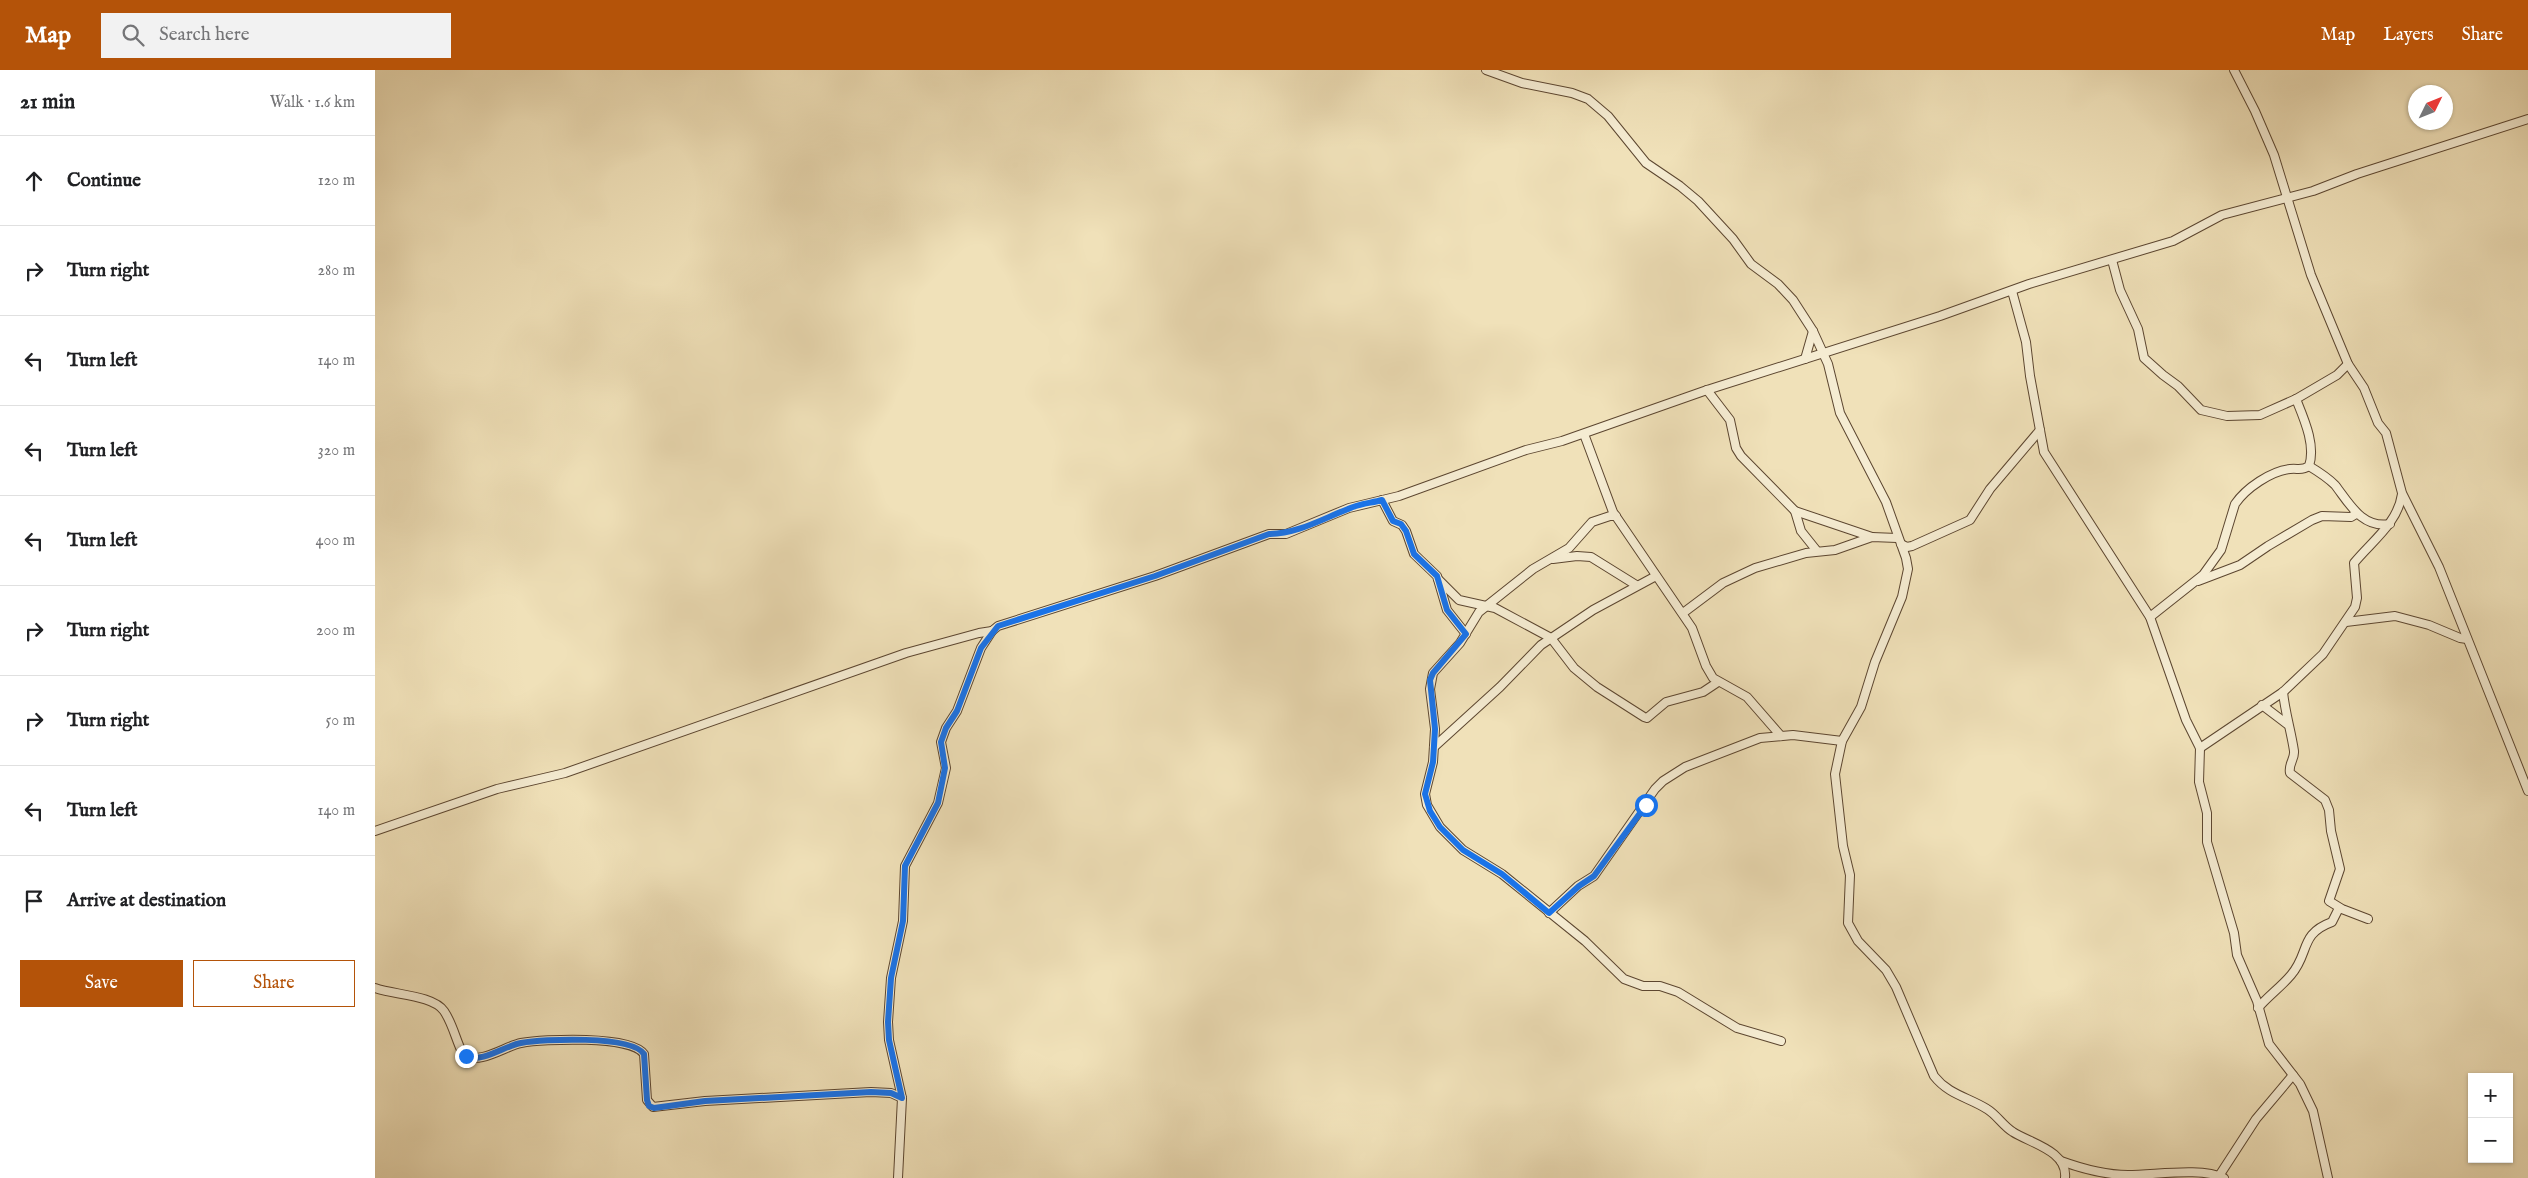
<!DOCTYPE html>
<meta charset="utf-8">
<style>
:root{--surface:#fff;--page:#f2f2f2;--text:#202124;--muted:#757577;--line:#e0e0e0;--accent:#b45309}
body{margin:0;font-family:"IM FELL English",serif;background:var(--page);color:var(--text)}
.controls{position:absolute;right:15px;bottom:15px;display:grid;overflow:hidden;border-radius:0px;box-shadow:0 1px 4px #0004}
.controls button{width:45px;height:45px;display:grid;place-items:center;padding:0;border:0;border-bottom:1px solid var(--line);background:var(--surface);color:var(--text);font:25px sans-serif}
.compass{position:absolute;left:2033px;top:15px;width:45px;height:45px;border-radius:50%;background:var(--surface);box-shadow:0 1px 4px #0004;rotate:47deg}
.stop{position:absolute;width:15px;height:15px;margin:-11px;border:4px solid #1a73e8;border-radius:50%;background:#fff}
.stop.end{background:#1a73e8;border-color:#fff;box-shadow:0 1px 5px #0008}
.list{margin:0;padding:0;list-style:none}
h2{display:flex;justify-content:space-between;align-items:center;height:65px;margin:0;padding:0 20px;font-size:21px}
h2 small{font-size:16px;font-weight:400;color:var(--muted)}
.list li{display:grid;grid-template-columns:32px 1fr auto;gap:15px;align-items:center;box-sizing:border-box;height:90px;padding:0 20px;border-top:1px solid var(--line)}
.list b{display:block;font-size:19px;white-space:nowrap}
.list em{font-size:16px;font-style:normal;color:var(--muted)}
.actions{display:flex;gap:10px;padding:15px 20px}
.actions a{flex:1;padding:11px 0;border:1px solid var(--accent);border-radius:0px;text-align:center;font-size:18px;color:var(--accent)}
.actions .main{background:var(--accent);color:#fff}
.icon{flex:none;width:28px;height:28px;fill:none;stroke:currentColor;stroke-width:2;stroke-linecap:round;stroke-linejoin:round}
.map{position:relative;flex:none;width:2153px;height:1108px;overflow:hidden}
header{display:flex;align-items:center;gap:30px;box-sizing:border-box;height:70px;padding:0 25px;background:var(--accent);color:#fff}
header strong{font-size:24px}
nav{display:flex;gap:28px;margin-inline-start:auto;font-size:18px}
.search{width:350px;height:45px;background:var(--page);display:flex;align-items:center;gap:12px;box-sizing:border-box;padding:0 18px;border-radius:0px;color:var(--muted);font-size:19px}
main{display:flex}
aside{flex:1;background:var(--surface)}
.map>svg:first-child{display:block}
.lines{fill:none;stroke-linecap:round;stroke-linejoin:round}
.minor-casing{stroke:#5c4630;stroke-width:10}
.minor{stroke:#f5ecd2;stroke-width:8}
.route{stroke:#1a73e8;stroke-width:6}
</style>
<header>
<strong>Map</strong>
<div class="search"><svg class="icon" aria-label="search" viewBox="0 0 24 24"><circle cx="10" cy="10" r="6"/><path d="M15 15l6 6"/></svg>Search here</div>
<nav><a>Map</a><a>Layers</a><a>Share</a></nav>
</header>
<main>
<aside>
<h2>21 min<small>Walk · 1.6 km</small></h2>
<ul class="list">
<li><svg class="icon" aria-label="ahead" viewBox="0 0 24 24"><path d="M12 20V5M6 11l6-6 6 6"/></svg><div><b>Continue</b></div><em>120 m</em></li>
<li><svg class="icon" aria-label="right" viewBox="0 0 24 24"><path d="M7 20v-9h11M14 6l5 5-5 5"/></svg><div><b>Turn right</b></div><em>280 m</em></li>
<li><svg class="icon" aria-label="left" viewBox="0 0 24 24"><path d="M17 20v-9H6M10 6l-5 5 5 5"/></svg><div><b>Turn left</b></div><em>140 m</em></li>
<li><svg class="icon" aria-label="left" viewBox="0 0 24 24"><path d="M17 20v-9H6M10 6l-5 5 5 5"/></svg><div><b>Turn left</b></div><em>320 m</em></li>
<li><svg class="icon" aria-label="left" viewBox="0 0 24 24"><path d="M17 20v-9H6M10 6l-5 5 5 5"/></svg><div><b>Turn left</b></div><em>400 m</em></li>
<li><svg class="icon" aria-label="right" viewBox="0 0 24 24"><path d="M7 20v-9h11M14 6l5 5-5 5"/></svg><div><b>Turn right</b></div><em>200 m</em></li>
<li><svg class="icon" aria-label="right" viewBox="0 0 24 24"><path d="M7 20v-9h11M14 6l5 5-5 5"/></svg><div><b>Turn right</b></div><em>50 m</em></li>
<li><svg class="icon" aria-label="left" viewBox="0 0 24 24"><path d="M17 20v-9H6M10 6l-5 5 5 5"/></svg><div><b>Turn left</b></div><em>140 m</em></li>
<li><svg class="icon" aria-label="arrive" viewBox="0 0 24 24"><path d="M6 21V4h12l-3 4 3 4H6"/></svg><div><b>Arrive at destination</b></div></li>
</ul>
<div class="actions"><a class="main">Save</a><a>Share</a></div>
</aside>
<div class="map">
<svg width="2153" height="1108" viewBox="0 0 2153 1108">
<rect width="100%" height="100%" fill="#f0e1b9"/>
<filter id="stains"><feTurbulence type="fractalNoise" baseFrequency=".004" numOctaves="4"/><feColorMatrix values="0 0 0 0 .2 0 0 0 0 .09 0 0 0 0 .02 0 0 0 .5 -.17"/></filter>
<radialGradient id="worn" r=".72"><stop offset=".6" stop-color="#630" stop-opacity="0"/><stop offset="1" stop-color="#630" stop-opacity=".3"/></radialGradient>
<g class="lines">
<defs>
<g id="minor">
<path d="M 1111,0 L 1147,13 L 1197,23 L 1213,29 L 1233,46 L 1271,93 L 1305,116 L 1323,131 L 1358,169 L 1376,194 L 1403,214 L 1418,230 L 1438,261 L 1453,294 L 1465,343 L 1511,432 L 1531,488 L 1533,499 L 1527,527 L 1500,592 L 1486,637 L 1467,671 L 1460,704 L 1468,776 L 1475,805 L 1473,853 L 1483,871 L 1511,900 L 1521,917 L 1559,1006 C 1574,1025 1593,1027 1612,1039 C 1622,1045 1628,1056 1638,1062 C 1655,1073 1693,1081 1690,1108"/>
<path d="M 1859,0 L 1880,41 L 1899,85 L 1936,205 L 1973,294 L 1989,318 L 2003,353 L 2011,363 L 2027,423 L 2064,497 L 2153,721"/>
<path d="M 1737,190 L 1745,220 L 1763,259 L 1769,288 L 1788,305 L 1803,316 L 1826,340 L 1852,346 L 1885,345 L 1921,329 L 1962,305 L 1973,294"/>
<path d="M 1637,221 L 1651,272 L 1655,306 L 1669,382 L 1775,547 L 1811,650 L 1825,678 L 1824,712 L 1832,743 L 1832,772 L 1859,863 L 1862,885 L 1882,931 L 1894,974 L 1925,1014 L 1938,1041 L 1953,1108"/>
<path d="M 1430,289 L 1438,261"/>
<path d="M 1332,320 L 1355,350 L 1361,378 L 1366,386 L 1420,441 L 1497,467"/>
<path d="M 1209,364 L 1238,442 L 1317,558 L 1331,596 L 1338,608 L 1372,627 L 1406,666"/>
<path d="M 1934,396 C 1944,402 1952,407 1960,415 C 1974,433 1987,459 2015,454"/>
<path d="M 1007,430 L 1018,451 L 1027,455 L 1031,461 L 1039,484 L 1062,506 L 1072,540 L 1091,564"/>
<path d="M 1420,441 L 1426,461 L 1442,481"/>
<path d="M 1241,446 L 1235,446 L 1217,452 L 1194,478 L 1158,499 L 1104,542 L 1085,573 L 1058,603 L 1055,619 L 1060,659 L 1058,692 L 1050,724 L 1052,735 L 1065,757 L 1088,780 L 1127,804 L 1210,871 L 1249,909 L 1268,916 L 1285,916 L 1303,922 L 1362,958 L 1406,971"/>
<path d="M 1526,474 L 1532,477 L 1537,476 L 1595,450 L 1615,419 L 1665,360"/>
<path d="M 1178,489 L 1202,486 L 1216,487 L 1261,515"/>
<path d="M 1063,509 L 1084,530 L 1120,538 L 1176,568 L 1199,598 L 1222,617 L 1269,647 L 1272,648 L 1291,632 L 1328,622 L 1343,612"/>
<path d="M 1823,511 L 1865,495 L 1893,476 L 1937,450 L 1947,446 L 1976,447 L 1981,444"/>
<path d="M 1308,543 L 1348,513 L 1380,498 L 1431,483 L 1460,480 L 1497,467 L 1522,468"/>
<path d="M 1775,547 L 1828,505 L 1846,480 L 1860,434 C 1871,418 1896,401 1915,399 C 1923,398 1927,401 1934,396 C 1941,375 1929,349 1921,329"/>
<path d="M 1971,552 L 2020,546 L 2054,555 L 2085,568 L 2092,569"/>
<path d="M 1908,622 C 1910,642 1916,661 1919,681 C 1920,689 1913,694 1915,703 L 1950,730 L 1954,740 L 1956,761 L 1965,799 L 1954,831 L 1967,839 L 1993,849"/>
<path d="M 1887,635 L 1912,654"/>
<path d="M 1059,677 L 1125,617 L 1166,575 L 1218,540 L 1281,506"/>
<path d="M 1825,678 L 1908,622 L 1948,584 L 1980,537 L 1982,528 L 1979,493 C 1997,471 2023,453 2027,424"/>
<path d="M 0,761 L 122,719 L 190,703 L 531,583 L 604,563 L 617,561 L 623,556 L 780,506 L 894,464 L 911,464 L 974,438 L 1024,426 L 1151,380 L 1187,371 L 1332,320 L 1565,246 L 1654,214 L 1798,171 L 1847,145 L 1938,121 L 1982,104 L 2153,49"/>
<path d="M 1174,843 L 1203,816 L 1219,806 L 1280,719 L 1288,711 L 1310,697 L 1385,668 L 1418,665 L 1467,671"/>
<path d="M 0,918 C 19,925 58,925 69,941 C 78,954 81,971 88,984 C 104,996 130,976 146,973 C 169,969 256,965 269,984 L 272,1030 L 278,1037 L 330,1031 L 496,1022 L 516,1023 L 527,1028"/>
<path d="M 1883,938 C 1893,926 1906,917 1916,905 C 1935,883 1924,864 1957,852 L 1964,838"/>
<path d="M 1686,1091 C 1708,1099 1729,1105 1753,1105 C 1781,1105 1826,1097 1849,1108"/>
<path d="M 1844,1106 L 1881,1049 L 1918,1005"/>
<path d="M 523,1108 L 527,1028 L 514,970 L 513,952 L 516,908 L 528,851 L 530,796 L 563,733 L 571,698 L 566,672 L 571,658 L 582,641 L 606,578 L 617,561"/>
</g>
</defs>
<!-- minor casing -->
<use href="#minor" class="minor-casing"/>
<!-- minor -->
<use href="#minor" class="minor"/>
</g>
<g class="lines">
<!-- route -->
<path class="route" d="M 91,986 C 108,993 129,976 146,973 C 168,969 256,965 269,984 L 272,1030 L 274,1036 L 279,1038 L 330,1031 L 496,1022 L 516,1023 L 527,1028 L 514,970 L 513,952 L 516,908 L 528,851 L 530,796 L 563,733 L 570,698 L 566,672 L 571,658 L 582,641 L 606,578 L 623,556 L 780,506 L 894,464 C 922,464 947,449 973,439 C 983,434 996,433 1007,430 L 1018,451 L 1026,454 L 1031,461 L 1039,484 L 1062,506 L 1072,540 L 1091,564 L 1058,603 L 1055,610 L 1060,659 L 1058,692 L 1050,724 L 1055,741 L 1065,757 L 1088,780 L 1127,804 L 1174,843 L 1204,816 L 1219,806 L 1271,735"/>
</g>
<rect width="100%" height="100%" filter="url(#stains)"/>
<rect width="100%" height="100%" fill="url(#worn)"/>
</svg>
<div class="controls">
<button>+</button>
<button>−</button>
</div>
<svg class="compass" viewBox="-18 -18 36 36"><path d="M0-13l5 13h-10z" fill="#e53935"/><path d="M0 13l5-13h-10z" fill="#757577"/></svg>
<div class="stop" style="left:1271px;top:735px"></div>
<div class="stop end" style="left:91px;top:986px"></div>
</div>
</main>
